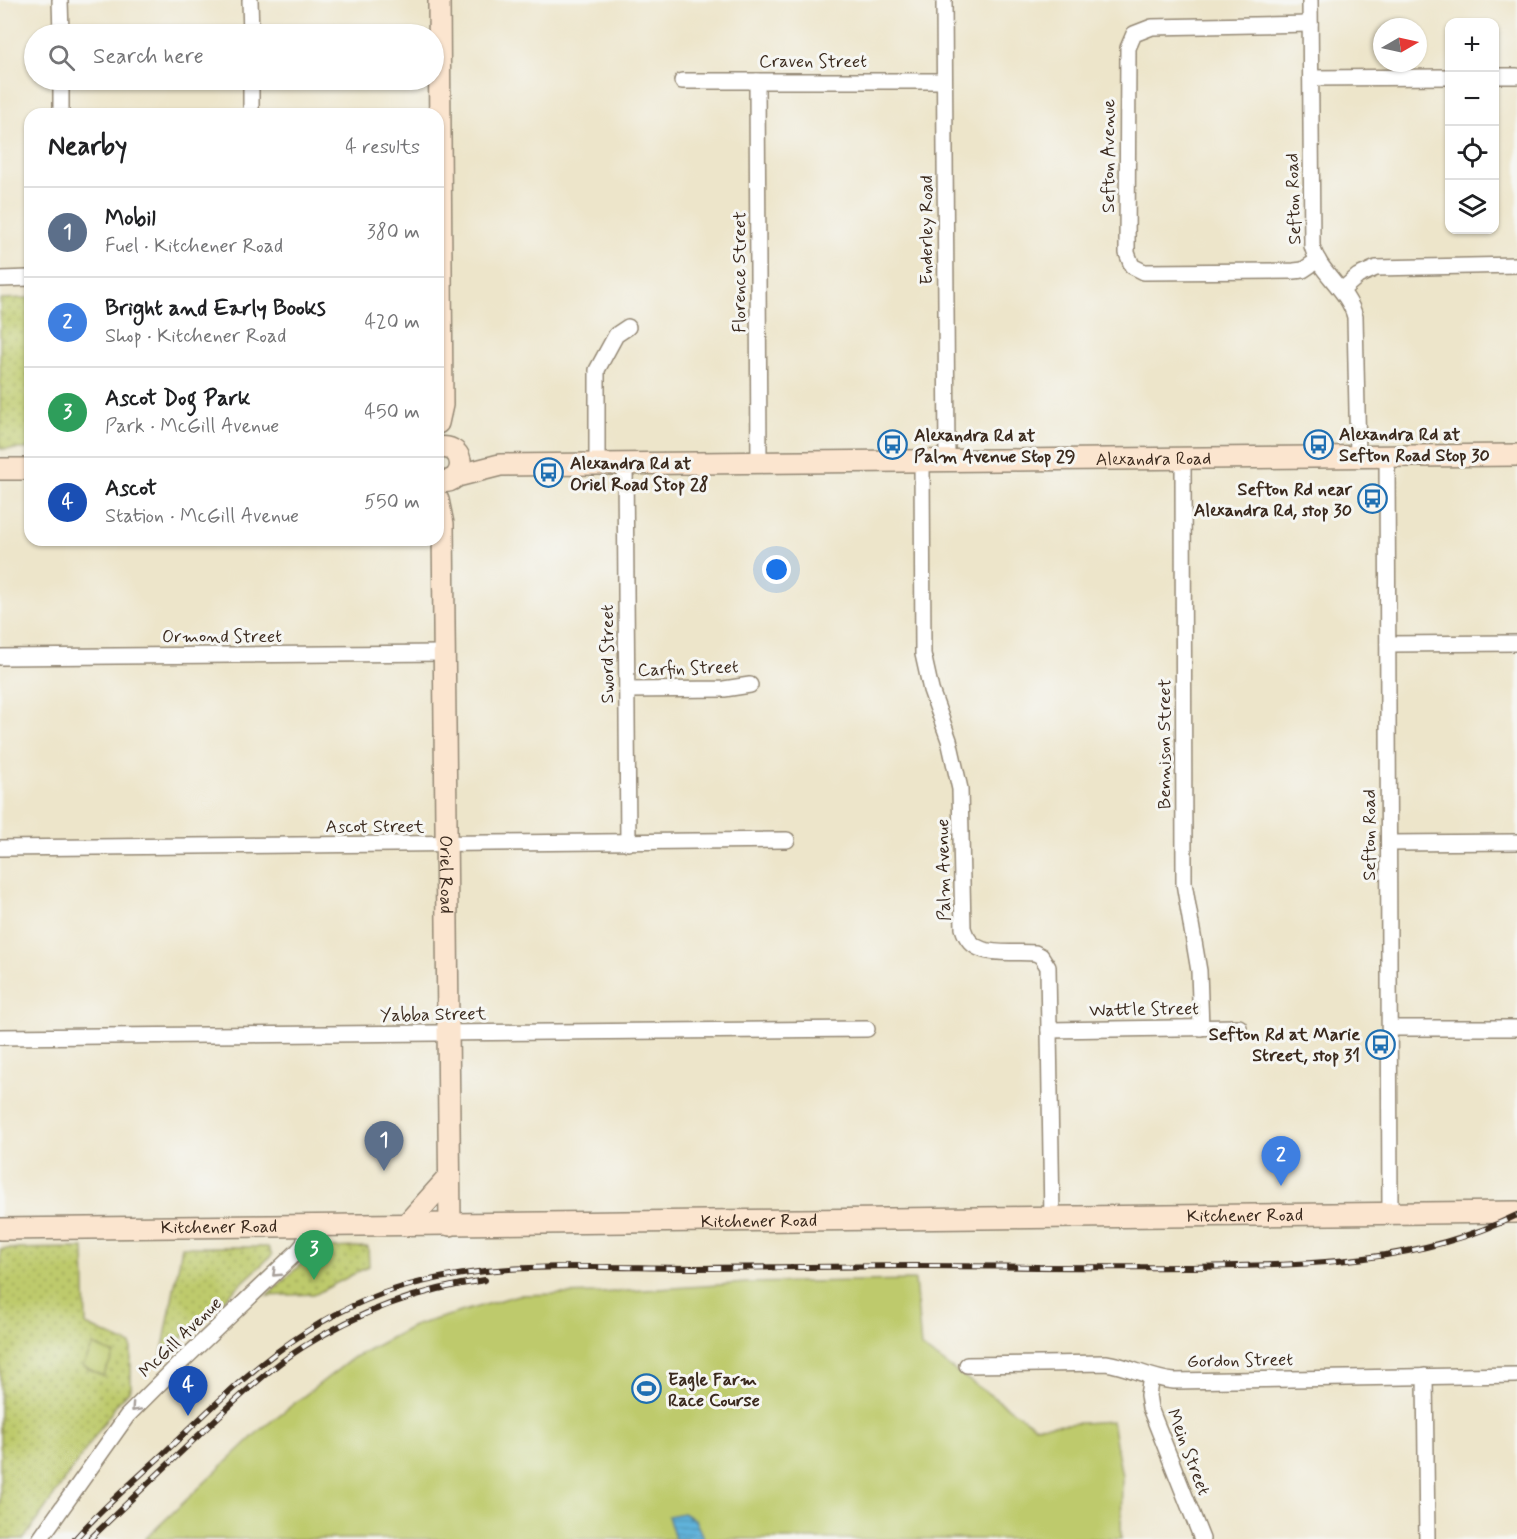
<!DOCTYPE html>
<meta charset="utf-8">
<style>
:root{--surface:#fff;--page:#f2f2f2;--text:#202124;--muted:#757577;--line:#e0e0e0;--accent:#1f6fb2}
body{margin:0;font-family:Mynerve,sans-serif;background:var(--page);color:var(--text)}
.controls{position:absolute;right:18px;top:18px;display:grid;overflow:hidden;border-radius:12px;box-shadow:0 2px 4px #0004}
.controls button{width:54px;height:54px;display:grid;place-items:center;padding:0;border:0;border-bottom:2px solid var(--line);background:var(--surface);color:var(--text);font:30px sans-serif}
.compass{position:absolute;left:1373px;top:18px;width:54px;height:54px;border-radius:50%;background:var(--surface);box-shadow:0 2px 4px #0004;rotate:81deg}
.you{position:absolute;left:777px;top:570px;width:21px;height:21px;margin:-15px;border:4px solid #fff;border-radius:50%;background:#1a73e8;box-shadow:0 0 0 9px #1a73e833}
.badge{display:grid;place-items:center;width:39px;height:39px;border-radius:50%;background:var(--accent);color:#fff;font-size:20px;font-weight:700}
.pin{position:absolute;translate:-50% -50px;filter:drop-shadow(0 2px 3px #0008)}
.pin::after{content:'';position:absolute;top:32px;width:21px;height:18px;background:inherit;clip-path:polygon(0 0,100% 0,50% 100%)}
.list{margin:0;padding:0;list-style:none}
h2{display:flex;justify-content:space-between;align-items:center;height:78px;margin:0;padding:0 24px;font-size:26px}
h2 small{font-size:20px;font-weight:400;color:var(--muted)}
.list li{display:grid;grid-template-columns:39px 1fr auto;gap:18px;align-items:center;box-sizing:border-box;height:90px;padding:0 24px;border-top:2px solid var(--line)}
.list b{display:block;font-size:22px;white-space:nowrap}
.list p{margin:0;font-size:20px;white-space:nowrap;color:var(--muted)}
.list em{font-size:20px;font-style:normal;color:var(--muted)}
.icon{flex:none;width:33px;height:33px;fill:none;stroke:currentColor;stroke-width:2;stroke-linecap:round;stroke-linejoin:round}
.map{position:relative;flex:none;width:1517px;height:1539px;overflow:hidden}
.search{position:absolute;background:var(--surface);box-shadow:0 2px 4px #0004;left:24px;top:24px;width:420px;height:66px;display:flex;align-items:center;gap:15px;box-sizing:border-box;padding:0 21px;border-radius:33px;color:var(--muted);font-size:22px}
.panel{position:absolute;background:var(--surface);box-shadow:0 2px 4px #0004;left:24px;top:108px;width:420px;height:438px;border-radius:18px}
.map>svg:first-child{display:block}
.grass{fill:url(#grass-dots);stroke:#7c7a45;stroke-width:1.5}
.pitch{fill:#beca6c;stroke:#7c7a45;stroke-width:1.5}
.water{fill:url(#water-rules);stroke:#4e6e7c;stroke-width:1.5}
.lines{fill:none;stroke-linecap:round;stroke-linejoin:round}
.street-casing{stroke:#948874;stroke-width:18}
.secondary-casing{stroke:#948874;stroke-width:24}
.street{stroke:#fff;stroke-width:15}
.secondary{stroke:#fbe5cf;stroke-width:21}
.rail-casing{stroke:#3b2a1e;stroke-width:6}
.rail{stroke:#f6f6f2;stroke-width:4;stroke-dasharray:11;stroke-linecap:butt}
.oneway{stroke:#a79f9a}
.labels{text-anchor:middle;stroke-width:6;stroke-linejoin:round;paint-order:stroke}
.street-label{font-size:18px;fill:#3b2a1e;stroke:#f6f6f2}
.poi-label{font-size:18px;font-weight:bold;fill:#3b2a1e;stroke:#f6f6f2;text-anchor:start}
</style>
<div class="map">
<svg width="1517" height="1539" viewBox="0 0 1517 1539">
<defs>
<pattern id="grass-dots" width="8" height="8" patternUnits="userSpaceOnUse" patternTransform="scale(1.5)"><rect width="8" height="8" fill="#beca6c"/><path d="M2 2h.1M6 6h.1" fill="none" stroke="#9ca458" stroke-width="1.8" stroke-linecap="round"/></pattern>
<pattern id="water-rules" width="6" height="5" patternUnits="userSpaceOnUse" patternTransform="scale(1.5)"><rect width="6" height="5" fill="#60b3db"/><path d="M0 2.5h6" fill="none" stroke="#5092b1"/></pattern>
</defs>
<rect width="100%" height="100%" fill="#f6f6f2"/>
<filter id="ink" filterUnits="userSpaceOnUse"><feTurbulence type="fractalNoise" baseFrequency=".0167" numOctaves="2"/><feDisplacementMap in="SourceGraphic" scale="12" xChannelSelector="R" yChannelSelector="G"/><feConvolveMatrix kernelMatrix="1 2 1 2 8 2 1 2 1" color-interpolation-filters="sRGB"/></filter>
<filter id="wash" filterUnits="userSpaceOnUse"><feTurbulence type="fractalNoise" baseFrequency=".008" numOctaves="4" result="noise"/><feDisplacementMap in="SourceGraphic" scale="24" xChannelSelector="R" yChannelSelector="G"/><feGaussianBlur stdDeviation="1.35" result="paint"/><feColorMatrix in="noise" values="0 0 0 0 0 0 0 0 0 0 0 0 0 0 0 0 0 1.4 0 .05"/><feComposite in="paint" operator="in"/></filter>
<g filter="url(#wash)">
<rect width="100%" height="100%" fill="#ede5ca"/>
<!-- grass -->
<g class="grass">
<path d="M 30,298 L 30,449 L 0,449 L 0,299 Z"/>
<path d="M 182,1247 L 268,1247 L 272,1255 L 161,1358 Z"/>
<path d="M 368,1247 L 369,1266 L 316,1294 L 267,1296 L 318,1248 Z"/>
<path d="M 84,1248 L 86,1325 L 131,1345 L 131,1389 L 117,1404 L 24,1539 L 0,1539 L 0,1249 Z"/>
</g>
<!-- pitch -->
<g class="pitch">
<path d="M 915,1280 L 921,1347 L 1035,1426 L 1112,1421 L 1122,1477 L 1121,1539 L 145,1539 L 260,1430 L 353,1358 L 413,1326 L 518,1295 L 600,1293 L 747,1283 Z"/>
<path d="M 93,1345 L 114,1354 L 103,1376 L 83,1366 Z"/>
</g>
<!-- water -->
<path class="water" d="M 683,1513 L 695,1520 L 704,1539 L 675,1539 L 668,1516 Z"/>
</g>
<g filter="url(#ink)">
<g class="lines">
<defs>
<g id="street">
<path d="M 60,0 L 61,34"/>
<path d="M 250,0 L 251,34"/>
<path d="M 944,0 L 947,460"/>
<path d="M 1310,0 L 1312,246 C 1319,273 1348,289 1355,317 L 1358,457"/>
<path d="M 1310,24 L 1152,27 L 1134,34 L 1128,48 L 1127,253 L 1132,266 L 1144,272 L 1294,271 L 1303,270 L 1318,260"/>
<path d="M 1494,76 L 1517,76"/>
<path d="M 1311,78 L 1450,77"/>
<path d="M 61,80 L 61,114"/>
<path d="M 251,80 L 251,114"/>
<path d="M 682,81 L 944,81"/>
<path d="M 757,81 L 759,463"/>
<path d="M 0,279 L 30,278"/>
<path d="M 1342,290 L 1358,276 L 1376,268 L 1517,265"/>
<path d="M 1387,456 L 1390,1214"/>
<path d="M 1183,458 L 1184,883 L 1199,971 L 1201,1028"/>
<path d="M 922,461 L 923,654 L 931,690 L 949,740 L 960,789 L 963,928 C 972,961 1008,950 1035,953 L 1041,956 L 1048,967 L 1052,1219"/>
<path d="M 597,464 L 597,370 L 616,335 L 628,327"/>
<path d="M 625,464 L 628,843"/>
<path d="M 1388,644 L 1517,643"/>
<path d="M 0,657 L 444,653"/>
<path d="M 627,690 L 724,689 L 750,685"/>
<path d="M 1389,843 L 1517,842"/>
<path d="M 0,848 L 787,840"/>
<path d="M 1390,1028 L 1517,1028"/>
<path d="M 1049,1030 L 1239,1027"/>
<path d="M 0,1037 L 867,1029"/>
<path d="M 967,1365 L 1106,1363 C 1129,1366 1150,1379 1174,1381 L 1517,1375"/>
<path d="M 1425,1376 L 1427,1539"/>
<path d="M 1151,1377 L 1148,1395 L 1150,1408 L 1202,1539"/>
<path d="M 40,1539 L 127,1416 L 176,1367 L 298,1251 L 304,1244 L 308,1226"/>
</g>
<g id="secondary">
<path d="M 438,423 L 442,405 L 439,0"/>
<path d="M 438,448 C 468,442 468,487 438,481"/>
<path d="M 0,469 L 30,469"/>
<path id="s1" d="M 457,476 L 500,465 L 1517,455"/>
<path id="s2" d="M 438,500 L 443,524 L 450,1225"/>
<path d="M 406,1225 L 448,1178"/>
<path id="s3" d="M 0,1229 L 1517,1212"/>
</g>
</defs>
<!-- street casing -->
<use href="#street" class="street-casing"/>
<!-- secondary casing -->
<use href="#secondary" class="secondary-casing"/>
<!-- street -->
<use href="#street" class="street"/>
<!-- secondary -->
<use href="#secondary" class="secondary"/>
<defs>
<g id="rail">
<path d="M 75,1539 C 102,1508 134,1481 164,1453 C 234,1386 300,1319 396,1289 C 492,1259 596,1268 696,1268 C 768,1268 840,1266 913,1266 C 1003,1266 1093,1268 1184,1267 C 1297,1265 1413,1266 1517,1215"/>
<path d="M 90,1539 C 126,1504 162,1470 199,1435 C 231,1405 265,1371 303,1347 C 358,1312 421,1289 485,1280"/>
</g>
</defs>
<!-- rail casing -->
<use href="#rail" class="rail-casing"/>
<!-- rail -->
<use href="#rail" class="rail"/>
</g>
<!-- one-way arrows -->
<defs><path id="oneway-chevron" d="M-2-3.5L2.5 0L-2 3.5" fill="none" stroke-width="1.6" stroke-linecap="round" stroke-linejoin="round" transform="scale(1.5)"/></defs>
<g class="oneway">
<use href="#oneway-chevron" transform="translate(276 1273) rotate(137)"/>
<use href="#oneway-chevron" transform="translate(135 1408) rotate(133)"/>
</g>
</g>
<!-- icons -->
<defs>
<symbol id="bus-ring" viewBox="-11 -11 22 22"><circle r="9.5" fill="#f6f6f2" stroke="#1f6fb2" stroke-width="1.5"/><path d="M-5-6H5V4H4V6H2V4H-2V6H-4V4H-5ZM-3.5-4V0h7V-4ZM-3.5 1.2v1.5H-2V1.2ZM2 1.2v1.5H3.5V1.2Z" fill="#1f6fb2"/></symbol>
<symbol id="stadium-ring" viewBox="-11 -11 22 22"><circle r="9.5" fill="#f6f6f2" stroke="#1f6fb2" stroke-width="1.5"/><path d="M0-5a6.5 5 0 1 0 0 10a6.5 5 0 1 0 0-10ZM-3.5-1.8h7v3.6h-7Z" fill="#1f6fb2"/></symbol>
</defs>
<g fill-rule="evenodd">
<use href="#bus-ring" x="1302" y="428" width="33" height="33"/>
<use href="#bus-ring" x="876" y="428" width="33" height="33"/>
<use href="#bus-ring" x="532" y="456" width="33" height="33"/>
<use href="#bus-ring" x="1356" y="482" width="33" height="33"/>
<use href="#bus-ring" x="1364" y="1028" width="33" height="33"/>
<use href="#stadium-ring" x="630" y="1372" width="33" height="33"/>
</g>
<g class="labels">
<!-- street labels -->
<g class="street-label">
<text x="813" y="67">Craven Street</text>
<text transform="translate(1108 156) rotate(-90)" y="6">Sefton Avenue</text>
<text transform="translate(1293 199) rotate(-92)" y="6">Sefton Road</text>
<text transform="translate(926 230) rotate(-90)" y="6">Enderley Road</text>
<text transform="translate(739 272) rotate(-90)" y="6">Florence Street</text>
<text dy="6" stroke="none"><textPath href="#s1" startOffset="698">Alexandra Road</textPath></text>
<text x="222" y="642">Ormond Street</text>
<text transform="translate(607 654) rotate(-90)" y="6">Sword Street</text>
<text transform="translate(688 668) rotate(-2)" y="6">Carfin Street</text>
<text transform="translate(1164 744) rotate(-90)" y="6">Bennison Street</text>
<text x="375" y="832">Ascot Street</text>
<text transform="translate(1369 835) rotate(-90)" y="6">Sefton Road</text>
<text transform="translate(943 870) rotate(-91)" y="6">Palm Avenue</text>
<text dy="6" stroke="none"><textPath href="#s2" startOffset="375">Oriel Road</textPath></text>
<text transform="translate(1144 1009) rotate(-1)" y="6">Wattle Street</text>
<text transform="translate(433 1014) rotate(-1)" y="6">Yabba Street</text>
<text dy="6" stroke="none"><textPath href="#s3" startOffset="1245">Kitchener Road</textPath></text>
<text dy="6" stroke="none"><textPath href="#s3" startOffset="759">Kitchener Road</textPath></text>
<text dy="6" stroke="none"><textPath href="#s3" startOffset="219">Kitchener Road</textPath></text>
<text transform="translate(180 1337) rotate(-44)" y="6">McGill Avenue</text>
<text transform="translate(1240 1360) rotate(-1)" y="6">Gordon Street</text>
<text transform="translate(1189 1452) rotate(69)" y="6">Mein Street</text>
</g>
<!-- poi labels -->
<g class="poi-label">
<text x="1339" y="440">Alexandra Rd at<tspan x="1339" dy="21">Sefton Road Stop 30</tspan></text>
<text x="914" y="441">Alexandra Rd at<tspan x="914" dy="21">Palm Avenue Stop 29</tspan></text>
<text x="570" y="469">Alexandra Rd at<tspan x="570" dy="21">Oriel Road Stop 28</tspan></text>
<text x="1352" y="495" text-anchor="end">Sefton Rd near<tspan x="1352" dy="21">Alexandra Rd, stop 30</tspan></text>
<text x="1360" y="1040" text-anchor="end">Sefton Rd at Marie<tspan x="1360" dy="21">Street, stop 31</tspan></text>
<text x="668" y="1385">Eagle Farm<tspan x="668" dy="21">Race Course</tspan></text>
</g>
</g>
</svg>
<div class="controls">
<button>+</button>
<button>−</button>
<button><svg class="icon" aria-label="locate" viewBox="0 0 24 24"><circle cx="12" cy="12" r="6"/><path d="M12 2v4M12 18v4M2 12h4M18 12h4"/></svg></button>
<button><svg class="icon" aria-label="layers" viewBox="0 0 24 24"><path d="M12 4l9 5-9 5-9-5zM3 14l9 5 9-5"/></svg></button>
</div>
<svg class="compass" viewBox="-18 -18 36 36"><path d="M0-13l5 13h-10z" fill="#e53935"/><path d="M0 13l5-13h-10z" fill="#757577"/></svg>
<div class="you"></div>
<div class="pin badge" style="left:384px;top:1171px;background:#5c6f8a">1</div>
<div class="pin badge" style="left:1281px;top:1186px;background:#3f7fe0">2</div>
<div class="pin badge" style="left:314px;top:1280px;background:#2e9e5b">3</div>
<div class="pin badge" style="left:188px;top:1416px;background:#1a4fb4">4</div>
<div class="search"><svg class="icon" aria-label="search" viewBox="0 0 24 24"><circle cx="10" cy="10" r="6"/><path d="M15 15l6 6"/></svg>Search here</div>
<section class="panel">
<h2>Nearby<small>4 results</small></h2>
<ul class="list">
<li><span class="badge" style="background:#5c6f8a">1</span><div><b>Mobil</b><p>Fuel · Kitchener Road</p></div><em>380 m</em></li>
<li><span class="badge" style="background:#3f7fe0">2</span><div><b>Bright and Early Books</b><p>Shop · Kitchener Road</p></div><em>420 m</em></li>
<li><span class="badge" style="background:#2e9e5b">3</span><div><b>Ascot Dog Park</b><p>Park · McGill Avenue</p></div><em>450 m</em></li>
<li><span class="badge" style="background:#1a4fb4">4</span><div><b>Ascot</b><p>Station · McGill Avenue</p></div><em>550 m</em></li>
</ul>
</section>
</div>
